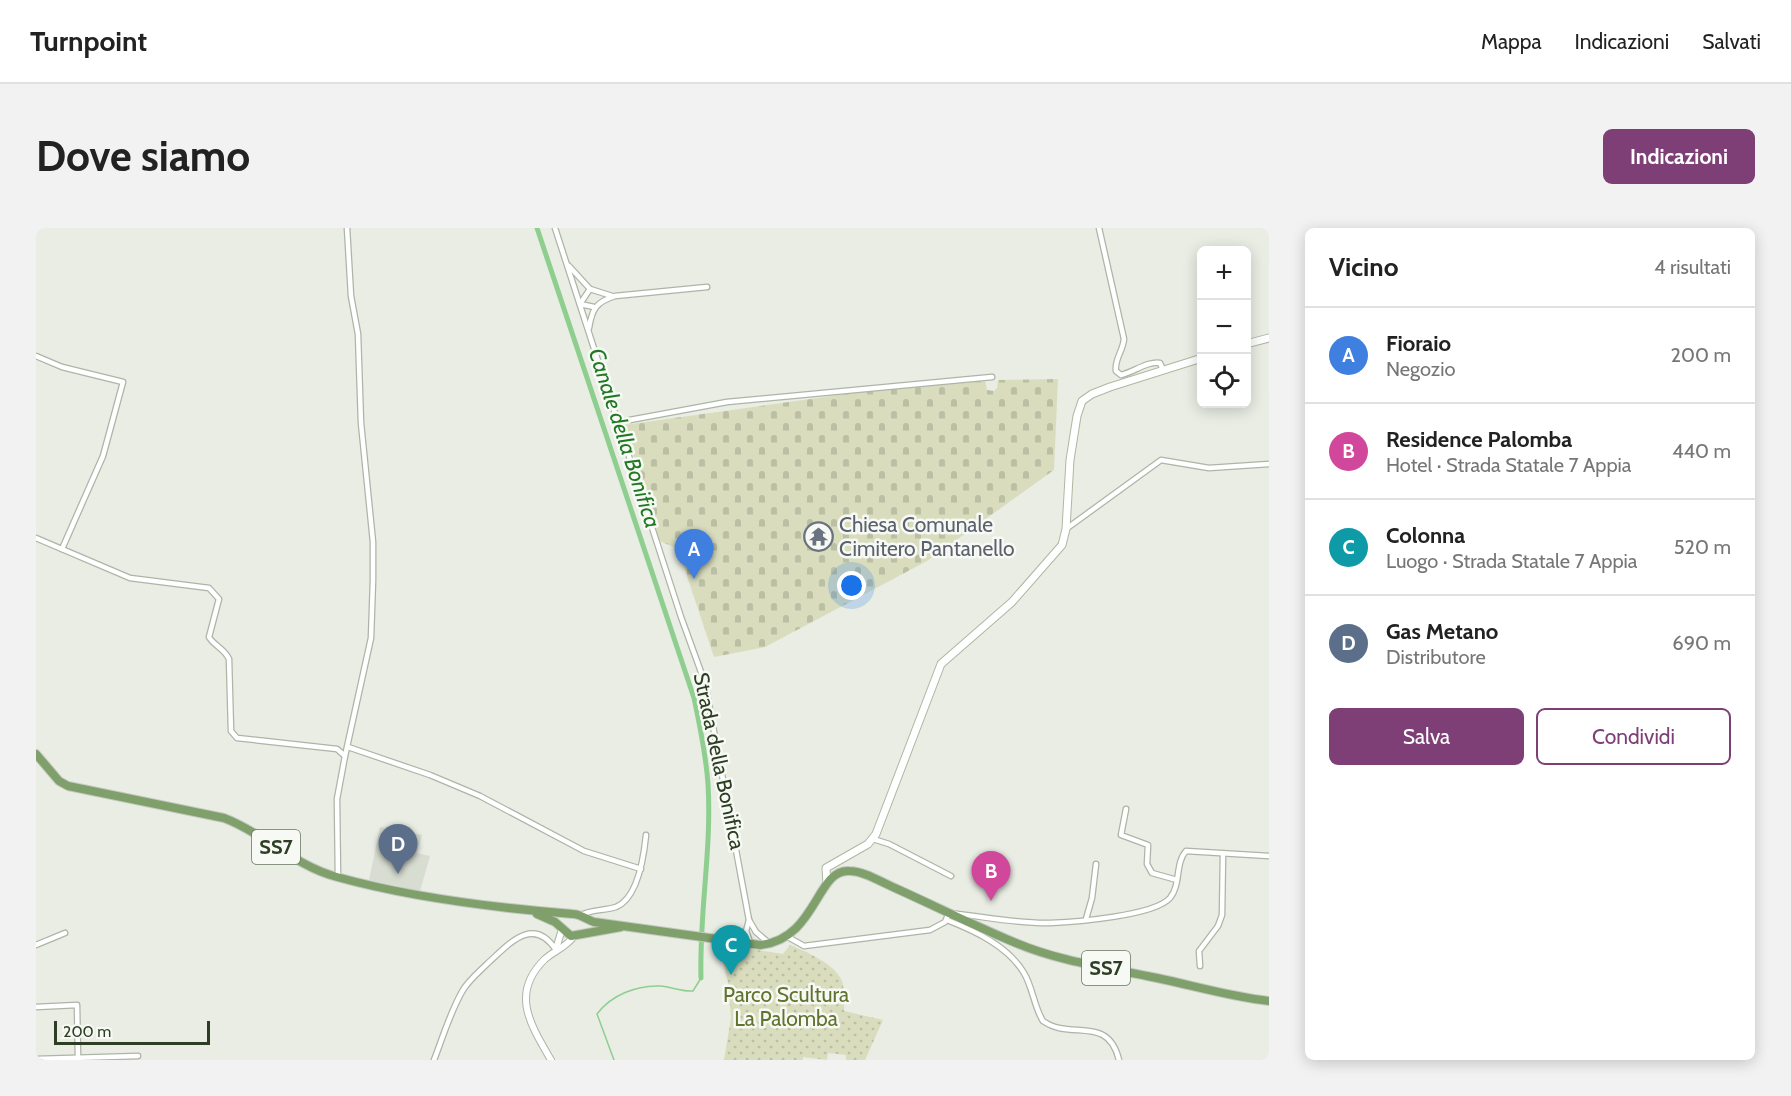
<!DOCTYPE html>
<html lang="it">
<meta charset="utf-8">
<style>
:root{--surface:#fff;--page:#f2f2f2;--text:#222;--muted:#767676;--line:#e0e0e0;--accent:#7d3f76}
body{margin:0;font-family:Cabin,sans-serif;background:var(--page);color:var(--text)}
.controls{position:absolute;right:18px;top:18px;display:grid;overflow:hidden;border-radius:9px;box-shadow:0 3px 15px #0003}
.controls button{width:54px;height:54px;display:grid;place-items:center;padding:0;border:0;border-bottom:2px solid var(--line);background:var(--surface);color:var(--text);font:30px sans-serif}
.scale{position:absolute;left:18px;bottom:15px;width:156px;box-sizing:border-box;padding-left:6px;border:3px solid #2e3e24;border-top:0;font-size:16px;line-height:21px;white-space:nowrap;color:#2e3e24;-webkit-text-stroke:4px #f7f9f4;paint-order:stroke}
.you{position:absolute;left:816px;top:358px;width:21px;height:21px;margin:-15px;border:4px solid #fff;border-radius:50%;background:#1a73e8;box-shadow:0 0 0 9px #1a73e833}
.badge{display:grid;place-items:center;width:39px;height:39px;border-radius:50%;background:var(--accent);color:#fff;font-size:20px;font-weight:700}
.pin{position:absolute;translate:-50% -50px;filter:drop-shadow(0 2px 3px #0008)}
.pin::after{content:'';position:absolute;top:32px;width:21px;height:18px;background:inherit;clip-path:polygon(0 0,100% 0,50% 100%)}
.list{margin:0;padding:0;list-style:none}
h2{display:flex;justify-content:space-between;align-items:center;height:78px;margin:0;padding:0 24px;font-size:26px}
h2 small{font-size:20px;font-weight:400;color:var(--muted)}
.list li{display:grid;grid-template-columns:39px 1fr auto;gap:18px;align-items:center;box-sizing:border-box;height:96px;padding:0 24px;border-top:2px solid var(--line)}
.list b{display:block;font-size:22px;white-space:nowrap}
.list p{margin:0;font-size:20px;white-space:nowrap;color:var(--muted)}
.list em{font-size:20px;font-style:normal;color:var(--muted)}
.actions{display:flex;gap:12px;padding:18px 24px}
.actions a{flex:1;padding:14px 0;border:2px solid var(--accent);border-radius:9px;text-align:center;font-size:21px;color:var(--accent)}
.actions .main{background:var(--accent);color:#fff}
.icon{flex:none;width:33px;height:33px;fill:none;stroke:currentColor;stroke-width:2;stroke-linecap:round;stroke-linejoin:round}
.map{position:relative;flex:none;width:1233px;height:832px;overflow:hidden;border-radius:9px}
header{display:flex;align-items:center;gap:36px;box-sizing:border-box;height:84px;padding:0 30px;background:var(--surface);border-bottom:2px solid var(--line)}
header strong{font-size:28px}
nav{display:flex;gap:33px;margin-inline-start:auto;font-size:21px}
.intro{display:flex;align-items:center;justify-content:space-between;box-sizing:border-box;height:144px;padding:0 36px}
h1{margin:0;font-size:42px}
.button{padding:15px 27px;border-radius:9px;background:var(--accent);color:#fff;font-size:21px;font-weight:700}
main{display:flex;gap:36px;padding:0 36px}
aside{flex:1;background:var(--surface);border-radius:9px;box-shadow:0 3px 15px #0003}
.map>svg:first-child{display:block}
.built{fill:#d8ddd2}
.green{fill:url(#green-dots)}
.cemetery{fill:url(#cemetery-stones)}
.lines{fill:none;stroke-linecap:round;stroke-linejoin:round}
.stream{stroke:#8ecf90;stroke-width:1.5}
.canal{stroke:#8ecf90;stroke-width:5}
.minor-casing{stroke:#adb5a7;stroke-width:7}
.tertiary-casing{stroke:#adb5a7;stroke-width:8}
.secondary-casing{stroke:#adb8a2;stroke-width:9}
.primary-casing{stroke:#c4c9c2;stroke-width:10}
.minor{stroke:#fff;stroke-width:4.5}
.tertiary{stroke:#fff;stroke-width:6}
.secondary{stroke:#fff;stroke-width:7}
.primary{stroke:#7fa06a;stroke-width:8}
.labels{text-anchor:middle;stroke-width:5;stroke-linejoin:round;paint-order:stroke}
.shield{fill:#f7f9f4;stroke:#6a7662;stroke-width:1.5}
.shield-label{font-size:20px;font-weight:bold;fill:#2e3e24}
.worship-label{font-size:21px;fill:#5b616d;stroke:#f7f9f4;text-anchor:start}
.street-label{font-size:21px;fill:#2e3e24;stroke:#f7f9f4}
.park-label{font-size:21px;fill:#62732f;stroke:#f7f9f4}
.water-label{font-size:22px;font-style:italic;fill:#207823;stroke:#f7f9f4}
</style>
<header>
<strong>Turnpoint</strong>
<nav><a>Mappa</a><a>Indicazioni</a><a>Salvati</a></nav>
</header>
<div class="intro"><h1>Dove siamo</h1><a class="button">Indicazioni</a></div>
<main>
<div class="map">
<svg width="1233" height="832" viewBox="0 0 1233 832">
<defs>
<pattern id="green-dots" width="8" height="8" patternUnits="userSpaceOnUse" patternTransform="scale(1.5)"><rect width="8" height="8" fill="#d9ddbe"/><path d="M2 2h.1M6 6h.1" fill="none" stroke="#bbbfa3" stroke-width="1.8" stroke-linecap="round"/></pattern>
<pattern id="cemetery-stones" width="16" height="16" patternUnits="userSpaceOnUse" patternTransform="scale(1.5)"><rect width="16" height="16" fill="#d9ddbe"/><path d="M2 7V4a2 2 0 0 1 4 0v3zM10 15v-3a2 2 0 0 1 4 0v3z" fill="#bbbfa3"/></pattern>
</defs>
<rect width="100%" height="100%" fill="#e9ede4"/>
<!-- built -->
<path class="built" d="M 344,599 L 386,607 L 381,625 L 394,628 L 384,663 L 333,652 Z"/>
<!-- green -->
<path class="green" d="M 683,716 L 747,726 L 754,717 C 771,724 798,735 806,753 C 809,762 808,774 808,783 L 847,792 L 829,832 L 810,832 L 810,827 L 792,825 L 791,832 L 767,829 L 767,832 L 688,832 L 695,790 L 692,755 Z"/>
<!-- cemetery -->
<path class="cemetery" d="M 1022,151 L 1018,242 L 891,333 L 729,419 L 678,429 L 642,321 L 624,313 L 588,197 L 852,160 L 949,153 L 951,162 L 958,163 L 961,160 L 962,152 Z"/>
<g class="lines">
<!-- stream -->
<path class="stream" d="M 578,832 L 561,786 C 575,767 601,757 624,758 C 636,759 645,764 657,763 L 665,750"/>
<!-- canal -->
<path class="canal" d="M 501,0 L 658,470 C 664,498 670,527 672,556 C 676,621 663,685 665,750"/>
<defs>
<g id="minor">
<path d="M 519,0 L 645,389 L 669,455 L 713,692 L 720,704 L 733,715"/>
<path d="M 1063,0 L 1088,111 C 1087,123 1078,132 1080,143 L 1085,147 C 1098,144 1111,133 1124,135 L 1127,142"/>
<path d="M 533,38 L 554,61 L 576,68"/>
<path d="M 554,61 L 544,76 L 558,79"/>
<path d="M 553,100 C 556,81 560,74 579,68 L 671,59"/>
<path d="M 0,128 L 26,139 L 87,154 L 67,228 L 26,321"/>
<path d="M 583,194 L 691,174 L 956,149"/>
<path d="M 1030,301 L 1125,232 L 1173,240 L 1233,236"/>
<path d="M 0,310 L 94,350 L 173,360 L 183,371 L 173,409 C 178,418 188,420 193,431 L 195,503 L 201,510 L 301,521 L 309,528 L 301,571 L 302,650"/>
<path d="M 312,519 L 394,547 L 444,568 L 548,623 L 605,641"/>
<path d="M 309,528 L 335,410 L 337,352 L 337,314 L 325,195 L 322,106 L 315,68 L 311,0"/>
<path d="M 1090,581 L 1085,607 L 1112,617 L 1111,636 L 1116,645 L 1141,652"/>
<path d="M 837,611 L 853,616 L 915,648"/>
<path d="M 543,688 C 554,681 568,683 580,679 C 602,670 608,627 610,607"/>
<path d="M 1050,691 L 1056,670 L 1060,636"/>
<path d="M 713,692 L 710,703 L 715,717"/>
<path d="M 911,692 C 939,703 972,718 988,745 C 997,760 998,779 1007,793 C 1035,813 1072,786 1083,832"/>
<path d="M 752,709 L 768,718 L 894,702 L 909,694 L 913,685 C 946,688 981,696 1014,695 C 1038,694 1118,688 1134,670 C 1145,657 1139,635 1150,623 L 1233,628"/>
<path d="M 0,717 L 29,705"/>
<path d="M 1164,738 L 1163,723 L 1182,698 L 1186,687 L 1187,626"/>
<path d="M 0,779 L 41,777 L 42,829"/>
<path d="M 0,831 L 102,828"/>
<path d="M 398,832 C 407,809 414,784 427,762 C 433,752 443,744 452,735 C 473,716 497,687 520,722"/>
</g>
<g id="tertiary">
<path d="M 520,721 L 526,701"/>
<path d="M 515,832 C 494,796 474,765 509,731 C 518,723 532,718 538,708"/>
</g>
<g id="secondary">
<path d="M 1210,116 L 1233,110"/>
<path d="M 791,656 L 790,640 L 832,616 L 840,606 L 905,436 L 976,374 L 1026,317 L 1030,301 L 1034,232 L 1041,188 L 1046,173 L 1056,166 L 1074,159 L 1166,130"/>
</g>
<g id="primary">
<path d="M 0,526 L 23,553 L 32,558 L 188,590 C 228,605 259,638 301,649 C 377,670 460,680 537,686 C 544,686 552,692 558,694 L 724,717 C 781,711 780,641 813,643 C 828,643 845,654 859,660 C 899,678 939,698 980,715 C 1025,734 1074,740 1121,750 C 1159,758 1195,769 1233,773"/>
<path d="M 501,686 L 519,694 L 535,708 L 585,699"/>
</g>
</defs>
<!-- minor casing -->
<use href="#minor" class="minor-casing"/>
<!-- tertiary casing -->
<use href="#tertiary" class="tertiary-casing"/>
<!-- secondary casing -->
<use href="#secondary" class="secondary-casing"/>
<!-- primary casing -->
<use href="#primary" class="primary-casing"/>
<!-- minor -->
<use href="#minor" class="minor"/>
<!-- tertiary -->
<use href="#tertiary" class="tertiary"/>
<!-- secondary -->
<use href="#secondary" class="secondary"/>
<!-- primary -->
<use href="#primary" class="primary"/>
</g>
<!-- icons -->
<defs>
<symbol id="temple-ring" viewBox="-11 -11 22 22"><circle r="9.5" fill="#f7f9f4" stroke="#6b7280" stroke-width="1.5"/><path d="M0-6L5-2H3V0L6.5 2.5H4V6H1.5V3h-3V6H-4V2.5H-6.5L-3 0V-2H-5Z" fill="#6b7280"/></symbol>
</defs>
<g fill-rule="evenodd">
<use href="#temple-ring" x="766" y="292" width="33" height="33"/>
</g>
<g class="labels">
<!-- shield labels -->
<g class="shield">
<rect x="216" y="602" width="48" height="34" rx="4.5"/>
<rect x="1046" y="723" width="48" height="34" rx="4.5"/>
</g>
<g class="shield-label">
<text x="240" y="626">SS7</text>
<text x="1070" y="747">SS7</text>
</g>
<!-- worship labels -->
<g class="worship-label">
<text x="803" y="304">Chiesa Comunale<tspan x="803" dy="24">Cimitero Pantanello</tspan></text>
</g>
<!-- street labels -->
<g class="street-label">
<text transform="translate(683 533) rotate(78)" y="7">Strada della Bonifica</text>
</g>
<!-- park labels -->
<g class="park-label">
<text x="750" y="774">Parco Scultura<tspan x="750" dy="24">La Palomba</tspan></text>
</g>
<!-- water labels -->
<g class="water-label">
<text transform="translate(589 210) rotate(72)" y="8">Canale della Bonifica</text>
</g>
</g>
</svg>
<div class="controls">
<button>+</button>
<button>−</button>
<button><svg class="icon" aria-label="locate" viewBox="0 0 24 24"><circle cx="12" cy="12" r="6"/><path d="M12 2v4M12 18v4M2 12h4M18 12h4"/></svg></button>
</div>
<div class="scale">200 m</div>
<div class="you"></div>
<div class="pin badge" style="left:658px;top:351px;background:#3f7fe0">A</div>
<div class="pin badge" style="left:955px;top:673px;background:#d1479c">B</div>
<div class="pin badge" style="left:695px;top:747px;background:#0f9aa8">C</div>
<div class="pin badge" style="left:362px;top:646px;background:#5c6f8a">D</div>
</div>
<aside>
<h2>Vicino<small>4 risultati</small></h2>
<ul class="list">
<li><span class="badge" style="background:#3f7fe0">A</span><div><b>Fioraio</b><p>Negozio</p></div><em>200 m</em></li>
<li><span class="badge" style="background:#d1479c">B</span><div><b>Residence Palomba</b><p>Hotel · Strada Statale 7 Appia</p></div><em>440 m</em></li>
<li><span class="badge" style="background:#0f9aa8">C</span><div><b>Colonna</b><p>Luogo · Strada Statale 7 Appia</p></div><em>520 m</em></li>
<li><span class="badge" style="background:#5c6f8a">D</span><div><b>Gas Metano</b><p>Distributore</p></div><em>690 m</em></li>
</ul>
<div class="actions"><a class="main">Salva</a><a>Condividi</a></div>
</aside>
</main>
